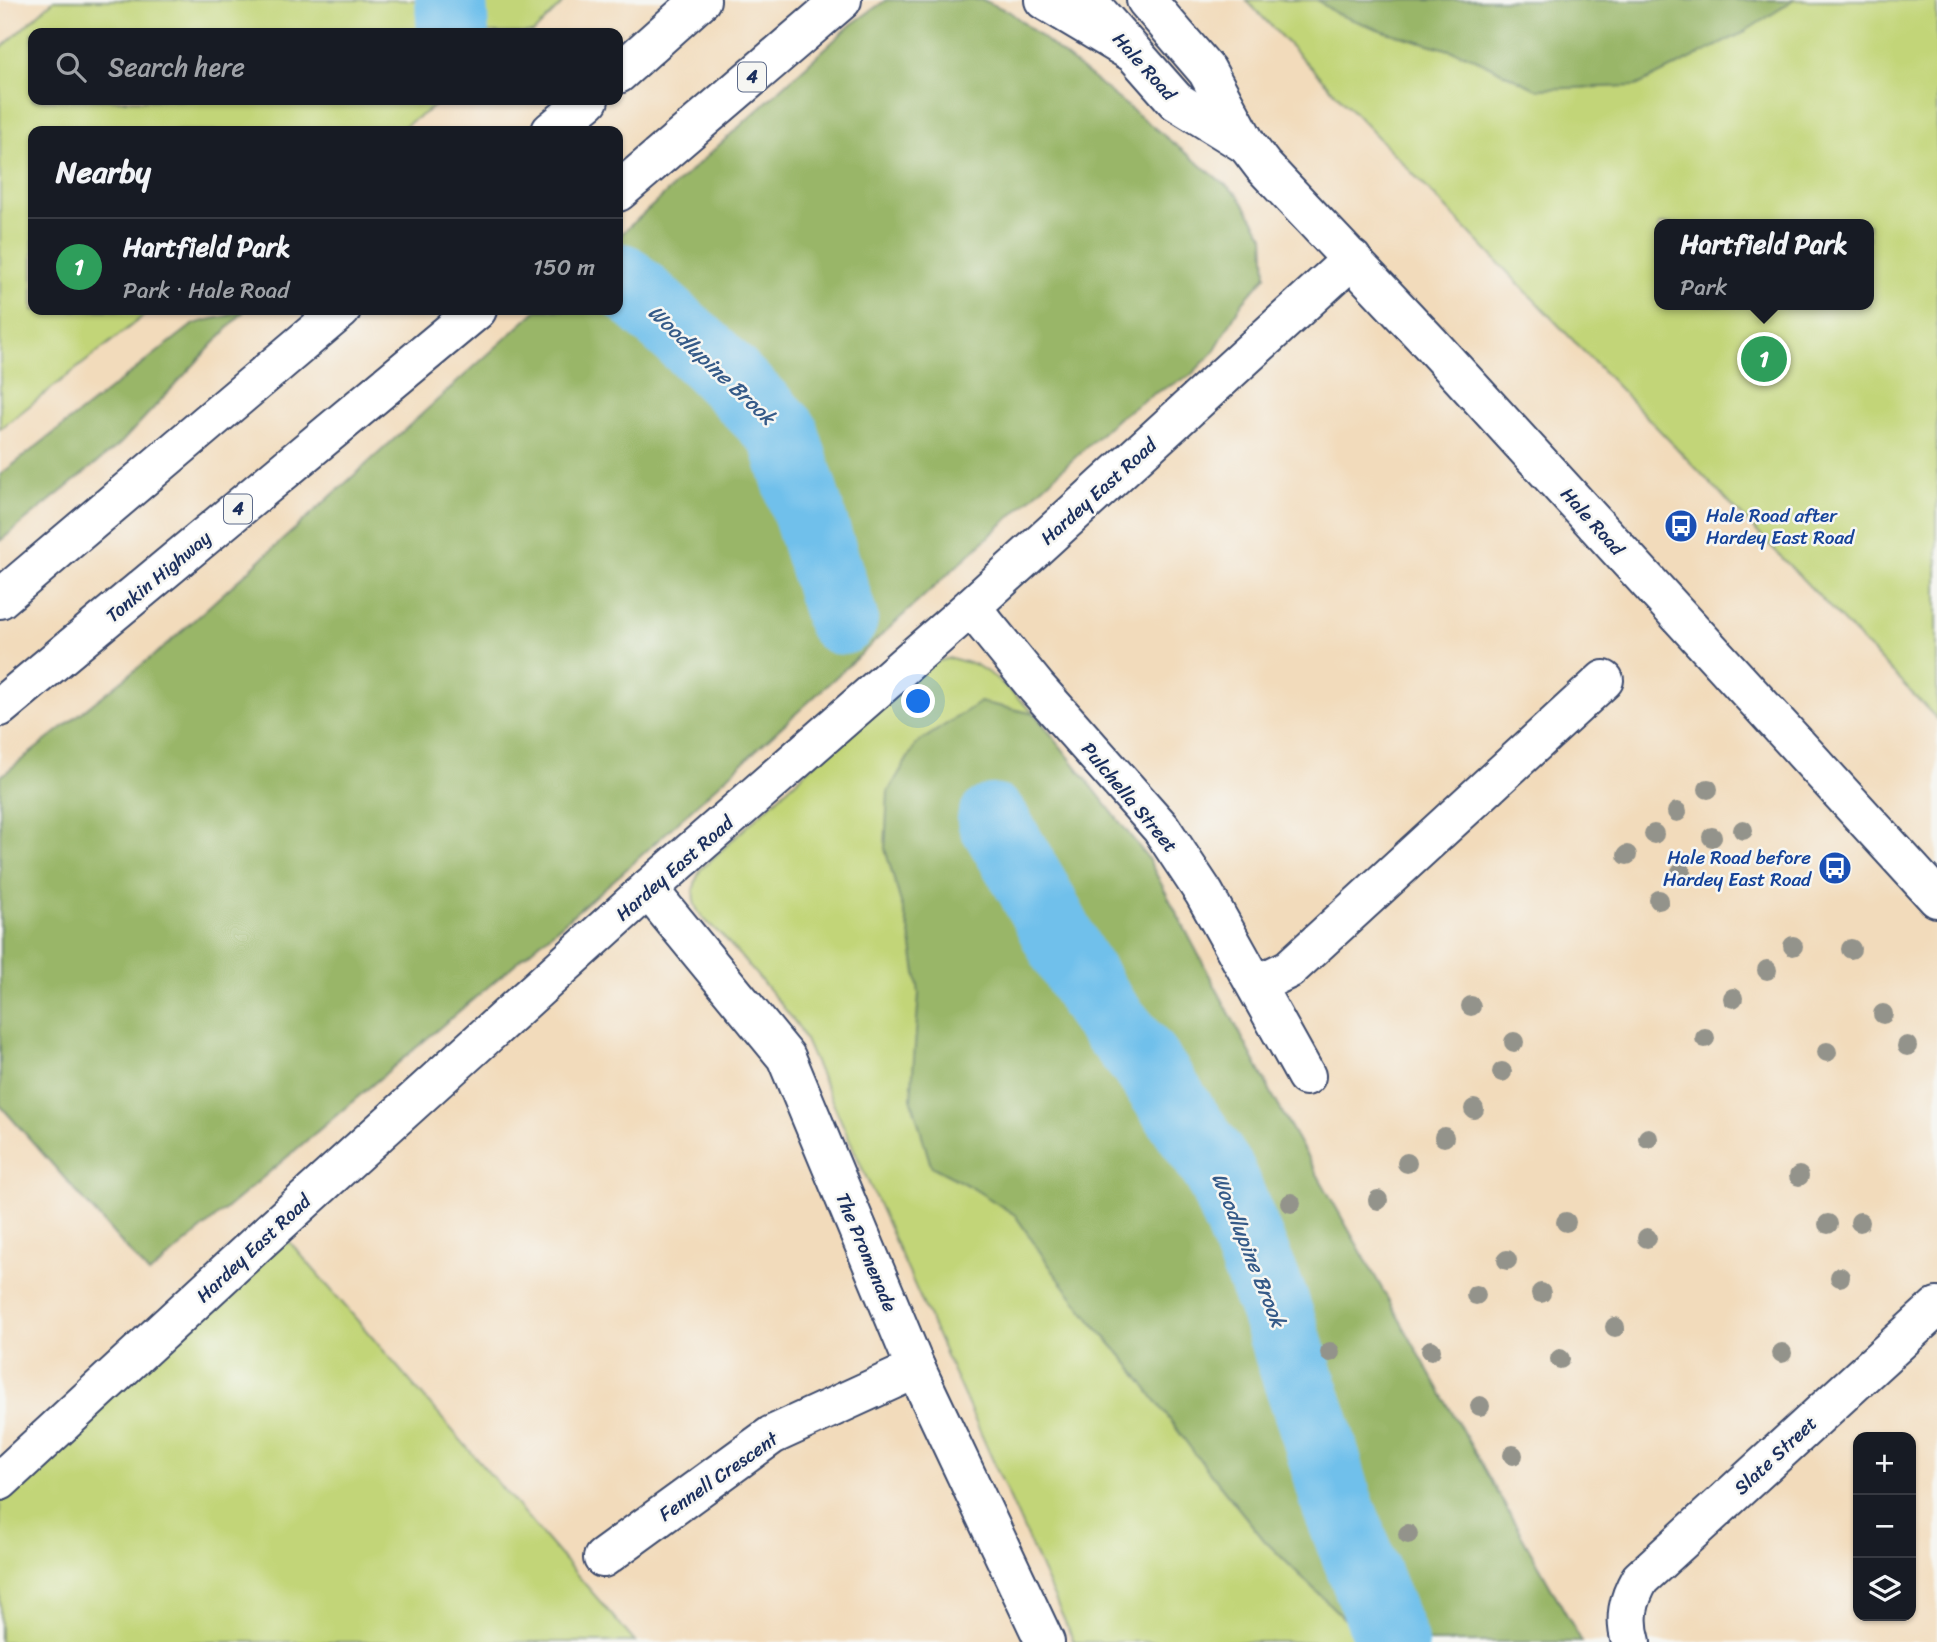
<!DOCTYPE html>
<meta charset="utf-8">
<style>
:root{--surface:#171b24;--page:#20242c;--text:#f1f3f6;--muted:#9ea1a6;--line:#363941;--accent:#7c3aed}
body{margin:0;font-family:Sriracha,sans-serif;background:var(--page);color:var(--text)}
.controls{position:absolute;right:21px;bottom:21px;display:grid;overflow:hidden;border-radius:14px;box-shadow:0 2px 5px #0004}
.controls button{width:63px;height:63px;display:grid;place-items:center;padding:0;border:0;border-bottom:2px solid var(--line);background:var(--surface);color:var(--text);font:35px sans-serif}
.you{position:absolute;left:919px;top:702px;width:24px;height:24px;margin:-18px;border:5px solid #fff;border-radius:50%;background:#1a73e8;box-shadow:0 0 0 10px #1a73e833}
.badge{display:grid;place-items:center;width:46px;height:46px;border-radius:50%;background:var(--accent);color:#fff;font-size:23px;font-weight:700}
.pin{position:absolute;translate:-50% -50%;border:4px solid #fff;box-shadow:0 2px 7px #0006}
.popup{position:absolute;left:1654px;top:219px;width:220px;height:91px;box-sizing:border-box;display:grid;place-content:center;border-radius:14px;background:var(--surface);filter:drop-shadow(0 2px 5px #0005);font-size:23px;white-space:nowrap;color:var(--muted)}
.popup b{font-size:26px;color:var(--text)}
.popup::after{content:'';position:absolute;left:50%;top:100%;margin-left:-14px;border:14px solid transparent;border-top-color:var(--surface)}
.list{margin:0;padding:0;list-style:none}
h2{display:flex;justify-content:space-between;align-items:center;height:91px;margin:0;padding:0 28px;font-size:30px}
h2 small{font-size:23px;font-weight:400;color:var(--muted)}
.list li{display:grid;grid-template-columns:46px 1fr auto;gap:21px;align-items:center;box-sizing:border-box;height:98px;padding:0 28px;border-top:2px solid var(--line)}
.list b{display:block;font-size:26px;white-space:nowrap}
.list p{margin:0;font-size:23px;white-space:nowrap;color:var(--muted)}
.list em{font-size:23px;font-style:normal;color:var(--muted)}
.icon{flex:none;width:38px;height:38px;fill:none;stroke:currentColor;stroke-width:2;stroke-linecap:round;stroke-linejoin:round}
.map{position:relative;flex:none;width:1937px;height:1642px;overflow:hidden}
.search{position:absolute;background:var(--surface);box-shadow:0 2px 5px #0004;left:28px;top:28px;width:595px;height:77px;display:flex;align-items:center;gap:18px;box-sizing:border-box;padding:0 24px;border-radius:14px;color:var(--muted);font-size:26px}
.panel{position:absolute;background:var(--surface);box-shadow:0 2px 5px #0004;left:28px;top:126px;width:595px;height:189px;border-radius:14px}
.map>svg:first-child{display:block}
.green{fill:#c2d578;stroke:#6e826b;stroke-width:2;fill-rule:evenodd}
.forest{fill:#99b668;stroke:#5a7263;stroke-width:2}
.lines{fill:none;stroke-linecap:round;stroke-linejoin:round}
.river{stroke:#70c0eb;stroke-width:72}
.minor-casing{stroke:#3b496c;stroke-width:42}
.major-casing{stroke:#3b496c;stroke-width:42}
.highway-casing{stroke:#3b496c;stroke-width:42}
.minor{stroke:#fff;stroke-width:38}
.major{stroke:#fff;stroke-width:38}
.highway{stroke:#fff;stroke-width:38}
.tree{fill:#93938b}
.labels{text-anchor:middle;stroke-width:5;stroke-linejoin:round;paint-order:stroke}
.shield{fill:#f6f6f2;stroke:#5d6b8a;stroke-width:2}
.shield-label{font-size:18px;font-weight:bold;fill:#1b2f5e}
.street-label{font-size:19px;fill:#1b2f5e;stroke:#f6f6f2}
.transit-label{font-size:19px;fill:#164399;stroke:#f6f6f2;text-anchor:start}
.water-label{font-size:21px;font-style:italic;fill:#355a88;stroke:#f6f6f2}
</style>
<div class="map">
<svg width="1937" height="1642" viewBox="0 0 1937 1642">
<rect width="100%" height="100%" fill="#f6f6f2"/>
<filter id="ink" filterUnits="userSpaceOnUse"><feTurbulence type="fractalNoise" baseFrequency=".0143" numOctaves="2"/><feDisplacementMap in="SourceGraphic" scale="14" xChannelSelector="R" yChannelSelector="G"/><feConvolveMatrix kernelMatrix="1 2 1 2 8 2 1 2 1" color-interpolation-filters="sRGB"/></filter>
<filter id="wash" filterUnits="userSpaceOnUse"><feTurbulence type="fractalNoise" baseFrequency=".00686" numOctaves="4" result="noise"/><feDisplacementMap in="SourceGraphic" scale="28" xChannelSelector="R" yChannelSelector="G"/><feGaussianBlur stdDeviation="1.57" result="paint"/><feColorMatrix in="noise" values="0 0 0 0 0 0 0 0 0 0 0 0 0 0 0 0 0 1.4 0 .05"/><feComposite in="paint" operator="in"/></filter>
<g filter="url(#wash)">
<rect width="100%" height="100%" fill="#f2dbbb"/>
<!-- green -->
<g class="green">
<path d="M 54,0 L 566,0 L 533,33 L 33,33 L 33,100 L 444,100 L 397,131 L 33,131 L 33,310 L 151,310 L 0,429 L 0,49 Z"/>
<path d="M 1246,0 L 1937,0 L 1937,719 ZM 1659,224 L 1869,224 L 1869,305 L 1659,305 Z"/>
<path d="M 951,658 L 976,665 L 996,678 L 1035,714 L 1147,857 L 1274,1098 L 1582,1642 L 1074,1642 L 800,1029 C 778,999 753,971 728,942 C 717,929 698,919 694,901 C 692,890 696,879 700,870 L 921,665 Z"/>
<path d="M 276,1226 L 635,1642 L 0,1642 L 0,1481 Z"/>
</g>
<!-- forest -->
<g class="forest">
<path d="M 886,0 L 983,0 L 1010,12 L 1238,195 L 1264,236 L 1266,276 L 1242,303 L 1213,353 L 1190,376 L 1155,393 L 1118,418 L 621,874 L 149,1274 L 0,1105 L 0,777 L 163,648 L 537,310 L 618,310 L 618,237 L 852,24 Z"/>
<path d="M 1317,0 L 1794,0 L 1741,34 L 1636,86 L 1536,89 L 1467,55 L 1383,31 L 1337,14 Z"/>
<path d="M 241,310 L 245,310 L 120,444 L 0,541 L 0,475 L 191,326 C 207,317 226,320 241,310 Z"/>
<path d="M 980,702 L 1035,714 L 1147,857 L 1274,1098 L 1582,1642 L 1368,1642 L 1264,1540 L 1195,1454 L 1128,1363 L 1096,1327 L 1055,1274 L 1015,1215 L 971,1187 L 931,1166 L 911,1098 L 919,993 L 910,933 L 885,849 L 888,792 L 916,744 Z"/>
</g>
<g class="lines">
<!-- river -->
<g class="river">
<path d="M 451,0 L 453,33"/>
<path d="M 621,279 L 711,360 L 783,433 L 842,619"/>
<path d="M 993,820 L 1032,886 L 1067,953 L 1102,1010 L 1146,1063 L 1220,1173 L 1274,1305 L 1316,1430 L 1338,1506 L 1392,1642"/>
</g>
</g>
</g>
<g filter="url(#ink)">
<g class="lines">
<defs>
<g id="minor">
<path d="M 971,607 L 1037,688 L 1161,828 L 1204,893 L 1306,1076"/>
<path d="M 648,889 L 786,1057 L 916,1369 L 1045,1642"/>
<path d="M 1256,985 L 1289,969 L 1604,680"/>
<path d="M 0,1481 L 276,1226 L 648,889 L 971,607 L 1352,259"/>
<path d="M 603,1558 L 772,1435 L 916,1369"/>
<path d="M 1631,1642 C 1624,1618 1628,1600 1640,1579 L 1937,1307"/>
</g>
<g id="major">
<path d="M 1087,0 L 1176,101 L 1247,145"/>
<path d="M 1146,0 L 1207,71 L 1247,145 L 1263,166 L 1430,343 L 1937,898"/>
</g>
<g id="highway">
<path d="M 1044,0 L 1133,53"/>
<path d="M 618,74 L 701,0"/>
<path d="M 551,131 L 589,100"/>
<path d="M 618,192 L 842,0"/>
<path d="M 0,599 L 341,310"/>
<path d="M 0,707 L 477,310"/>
</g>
</defs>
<!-- minor casing -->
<use href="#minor" class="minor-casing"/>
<!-- major casing -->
<use href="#major" class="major-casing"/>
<!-- highway casing -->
<use href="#highway" class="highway-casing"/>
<!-- minor -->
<use href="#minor" class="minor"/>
<!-- major -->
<use href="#major" class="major"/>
<!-- highway -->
<use href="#highway" class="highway"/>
</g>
<!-- trees -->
<g class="tree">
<circle cx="1708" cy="789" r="10"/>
<circle cx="1677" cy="812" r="10"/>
<circle cx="1743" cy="830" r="10"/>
<circle cx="1654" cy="834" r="10"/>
<circle cx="1712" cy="837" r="10"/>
<circle cx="1627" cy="855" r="10"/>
<circle cx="1681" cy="872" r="10"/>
<circle cx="1659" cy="900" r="10"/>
<circle cx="1793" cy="946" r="10"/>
<circle cx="1851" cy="949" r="10"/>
<circle cx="1767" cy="970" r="10"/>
<circle cx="1733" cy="998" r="10"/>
<circle cx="1471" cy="1006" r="10"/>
<circle cx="1883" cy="1014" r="10"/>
<circle cx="1705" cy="1038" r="10"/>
<circle cx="1514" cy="1042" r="10"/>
<circle cx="1907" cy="1046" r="10"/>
<circle cx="1827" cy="1052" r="10"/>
<circle cx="1502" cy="1072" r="10"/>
<circle cx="1474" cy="1109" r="10"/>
<circle cx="1444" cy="1137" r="10"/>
<circle cx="1648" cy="1138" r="10"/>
<circle cx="1407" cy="1163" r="10"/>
<circle cx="1799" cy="1176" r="10"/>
<circle cx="1378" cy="1200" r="10"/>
<circle cx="1291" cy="1203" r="10"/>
<circle cx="1566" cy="1222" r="10"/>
<circle cx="1860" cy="1222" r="10"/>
<circle cx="1828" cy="1224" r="10"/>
<circle cx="1647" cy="1238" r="10"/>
<circle cx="1507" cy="1260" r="10"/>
<circle cx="1840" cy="1277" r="10"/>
<circle cx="1541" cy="1293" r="10"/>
<circle cx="1476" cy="1295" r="10"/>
<circle cx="1615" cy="1327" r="10"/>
<circle cx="1431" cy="1350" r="10"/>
<circle cx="1330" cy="1352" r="10"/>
<circle cx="1782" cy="1353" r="10"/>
<circle cx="1560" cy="1359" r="10"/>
<circle cx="1480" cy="1406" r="10"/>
<circle cx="1513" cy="1455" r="10"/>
<circle cx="1408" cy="1534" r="10"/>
</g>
</g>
<!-- icons -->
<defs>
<symbol id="bus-disc" viewBox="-11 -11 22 22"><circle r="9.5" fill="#1a4fb4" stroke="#f6f6f2"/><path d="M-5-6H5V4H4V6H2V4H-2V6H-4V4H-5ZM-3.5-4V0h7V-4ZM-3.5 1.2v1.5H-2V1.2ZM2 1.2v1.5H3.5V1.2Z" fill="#fff"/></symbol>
</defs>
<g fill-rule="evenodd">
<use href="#bus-disc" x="1662" y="507" width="38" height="38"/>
<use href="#bus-disc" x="1816" y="849" width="38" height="38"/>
</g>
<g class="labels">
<!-- shield labels -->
<g class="shield">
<rect x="738" y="62.5" width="28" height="29" rx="5"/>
<rect x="224" y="494.5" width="28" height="29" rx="5"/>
</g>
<g class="shield-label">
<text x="752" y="83">4</text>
<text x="238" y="515">4</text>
</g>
<!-- street labels -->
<g class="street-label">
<text transform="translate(1145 66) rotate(48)" y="7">Hale Road</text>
<text transform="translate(1098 491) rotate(-42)" y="7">Hardey East Road</text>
<text transform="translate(1593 521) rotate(48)" y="7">Hale Road</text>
<text transform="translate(158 576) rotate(-40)" y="7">Tonkin Highway</text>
<text transform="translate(1130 797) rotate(50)" y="7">Pulchella Street</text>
<text transform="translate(674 868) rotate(-41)" y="7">Hardey East Road</text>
<text transform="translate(253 1248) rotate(-43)" y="7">Hardey East Road</text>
<text transform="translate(867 1252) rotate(67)" y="7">The Promenade</text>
<text transform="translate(1775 1455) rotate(-43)" y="7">Slate Street</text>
<text transform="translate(718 1476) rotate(-35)" y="7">Fennell Crescent</text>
</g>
<!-- transit labels -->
<g class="transit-label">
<text x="1706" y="522">Hale Road after<tspan x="1706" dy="22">Hardey East Road</tspan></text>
<text x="1811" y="864" text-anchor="end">Hale Road before<tspan x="1811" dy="22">Hardey East Road</tspan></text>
</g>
<!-- water labels -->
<g class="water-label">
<text transform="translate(712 365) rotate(43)" y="7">Woodlupine Brook</text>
<text transform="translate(1249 1250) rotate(68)" y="7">Woodlupine Brook</text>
</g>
</g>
</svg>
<div class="controls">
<button>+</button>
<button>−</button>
<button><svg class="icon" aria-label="layers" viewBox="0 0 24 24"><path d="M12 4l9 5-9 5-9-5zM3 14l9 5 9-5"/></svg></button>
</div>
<div class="you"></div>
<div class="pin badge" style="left:1764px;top:359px;background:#2e9e5b">1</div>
<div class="popup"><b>Hartfield Park</b>Park</div>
<div class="search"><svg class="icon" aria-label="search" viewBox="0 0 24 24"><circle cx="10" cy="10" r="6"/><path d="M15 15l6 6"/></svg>Search here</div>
<section class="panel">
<h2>Nearby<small></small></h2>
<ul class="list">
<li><span class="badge" style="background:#2e9e5b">1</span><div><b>Hartfield Park</b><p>Park · Hale Road</p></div><em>150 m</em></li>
</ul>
</section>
</div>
